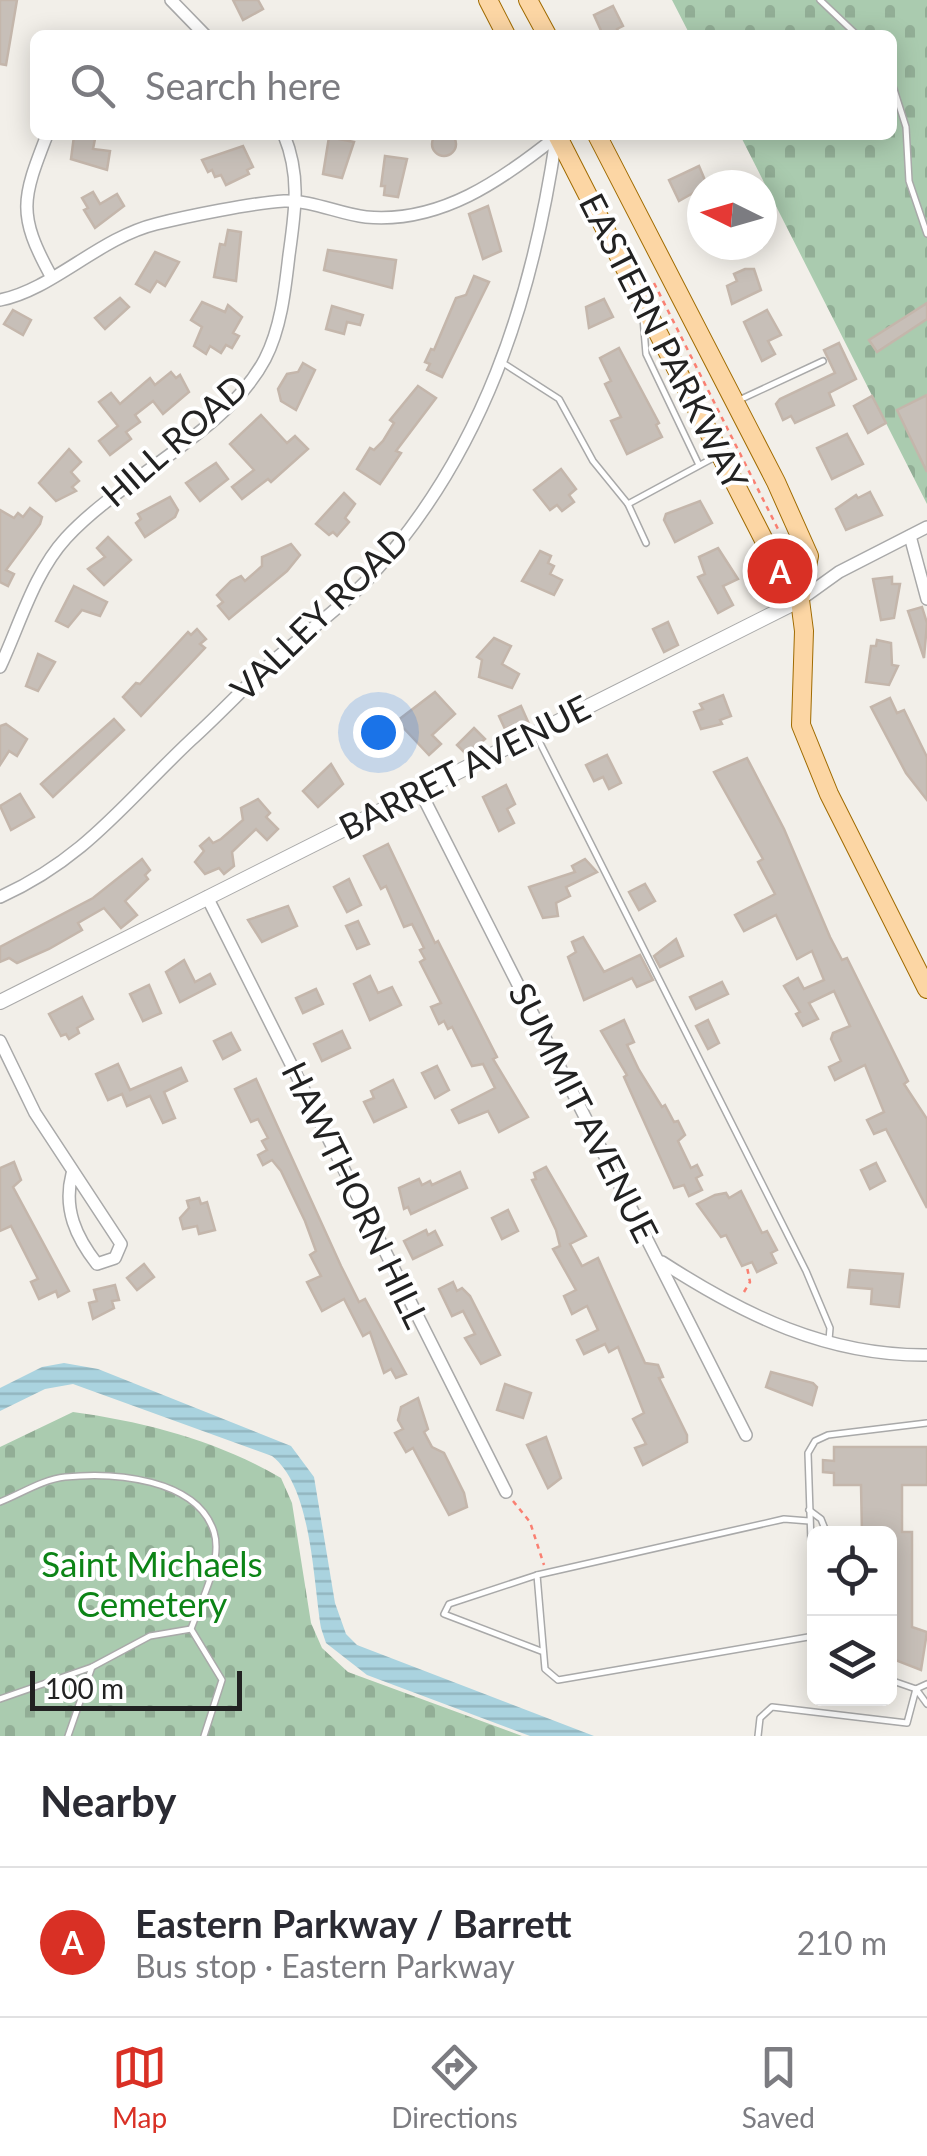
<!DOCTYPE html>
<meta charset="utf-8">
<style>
:root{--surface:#fff;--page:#f2f2f3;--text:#2b2b33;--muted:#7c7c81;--line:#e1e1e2;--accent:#d93025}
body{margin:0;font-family:Lato,sans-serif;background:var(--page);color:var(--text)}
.controls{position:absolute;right:30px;bottom:30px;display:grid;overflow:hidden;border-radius:15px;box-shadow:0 5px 25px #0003}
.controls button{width:90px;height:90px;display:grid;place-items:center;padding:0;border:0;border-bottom:2px solid var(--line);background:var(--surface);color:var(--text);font:50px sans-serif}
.compass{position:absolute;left:687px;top:170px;width:90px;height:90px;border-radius:50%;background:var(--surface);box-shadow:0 5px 25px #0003;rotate:275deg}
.scale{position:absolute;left:30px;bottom:25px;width:212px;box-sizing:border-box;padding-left:10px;border:5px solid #222;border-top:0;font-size:28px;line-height:35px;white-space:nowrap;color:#222;-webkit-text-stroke:8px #fff;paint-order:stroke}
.you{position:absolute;left:378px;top:732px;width:35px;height:35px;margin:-25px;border:8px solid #fff;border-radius:50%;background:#1a73e8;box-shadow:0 0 0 15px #1a73e833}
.badge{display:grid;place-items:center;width:65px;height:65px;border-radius:50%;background:var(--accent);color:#fff;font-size:32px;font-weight:700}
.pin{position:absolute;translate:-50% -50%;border:5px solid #fff;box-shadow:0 2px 10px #0006}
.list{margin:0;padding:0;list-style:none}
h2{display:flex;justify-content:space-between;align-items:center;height:130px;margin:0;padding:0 40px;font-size:42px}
h2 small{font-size:32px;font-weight:400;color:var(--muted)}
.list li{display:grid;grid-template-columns:65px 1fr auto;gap:30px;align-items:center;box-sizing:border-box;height:150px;padding:0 40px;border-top:2px solid var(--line)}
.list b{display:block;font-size:38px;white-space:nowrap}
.list p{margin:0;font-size:32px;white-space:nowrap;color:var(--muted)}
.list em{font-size:32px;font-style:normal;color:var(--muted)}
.icon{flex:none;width:55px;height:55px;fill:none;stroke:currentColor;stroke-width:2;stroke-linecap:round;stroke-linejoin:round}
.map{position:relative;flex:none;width:927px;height:1736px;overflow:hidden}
.search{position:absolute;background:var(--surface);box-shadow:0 5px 25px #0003;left:30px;right:30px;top:30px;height:110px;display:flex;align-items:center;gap:25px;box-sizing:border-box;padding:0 35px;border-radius:15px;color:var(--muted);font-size:38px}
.sheet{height:280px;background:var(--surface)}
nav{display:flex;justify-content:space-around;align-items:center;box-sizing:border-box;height:140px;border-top:2px solid var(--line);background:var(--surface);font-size:28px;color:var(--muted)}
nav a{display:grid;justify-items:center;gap:5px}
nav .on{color:var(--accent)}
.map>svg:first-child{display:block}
.cemetery{fill:url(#cemetery-stones)}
.water{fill:url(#water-rules)}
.building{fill:#c7bfb8;stroke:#c4b6ab;stroke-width:2.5}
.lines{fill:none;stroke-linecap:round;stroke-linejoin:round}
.service-casing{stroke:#a9a9a9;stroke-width:8}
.minor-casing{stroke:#a9a9a9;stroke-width:14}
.tertiary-casing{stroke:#a9a9a9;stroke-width:16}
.primary-casing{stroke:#a06b00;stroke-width:20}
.path{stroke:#fa8072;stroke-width:2.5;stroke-dasharray:5 5;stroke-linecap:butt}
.service{stroke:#fff;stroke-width:5}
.minor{stroke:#fff;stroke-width:11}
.tertiary{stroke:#fff;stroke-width:14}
.primary{stroke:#fcd6a4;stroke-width:18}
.labels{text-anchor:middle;stroke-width:8;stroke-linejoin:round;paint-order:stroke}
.street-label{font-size:35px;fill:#222;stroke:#fff}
.park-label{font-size:35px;fill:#0c8416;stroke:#fff}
</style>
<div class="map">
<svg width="927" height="1736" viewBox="0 0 927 1736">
<defs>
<pattern id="cemetery-stones" width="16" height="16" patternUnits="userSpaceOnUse" patternTransform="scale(2.5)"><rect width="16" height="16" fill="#aacbaf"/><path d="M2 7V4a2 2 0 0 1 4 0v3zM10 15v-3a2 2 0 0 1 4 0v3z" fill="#92ae96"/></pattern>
<pattern id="water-rules" width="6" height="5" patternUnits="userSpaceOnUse" patternTransform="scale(2.5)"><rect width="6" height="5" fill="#aad3df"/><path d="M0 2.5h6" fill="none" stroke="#92b5bf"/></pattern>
</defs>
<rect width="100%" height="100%" fill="#f2efe9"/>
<!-- cemetery -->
<g class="cemetery">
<path d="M 672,0 L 927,0 L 927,504 L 740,135 L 892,135 L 892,35 L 690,35 Z"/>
<path d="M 73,1412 C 146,1422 218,1441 281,1478 L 292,1503 L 311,1623 L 322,1648 L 348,1672 L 522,1736 L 0,1736 L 0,1447 Z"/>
</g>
<!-- water -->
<path class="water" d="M 64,1363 L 98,1369 L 291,1446 L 314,1477 L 335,1603 L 346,1634 L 357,1645 L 594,1736 L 530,1736 L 367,1675 L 326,1643 L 321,1628 C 313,1580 312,1487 272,1456 L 73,1384 L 45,1389 L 0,1411 L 0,1388 L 42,1367 Z"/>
<!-- building -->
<g class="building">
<path d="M 0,0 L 17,0 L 6,65 L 0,64 Z"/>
<path d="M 233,0 L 258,0 L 263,9 L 243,20 Z"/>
<path d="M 613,6 L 623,26 L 617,29 L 620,35 L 603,35 L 594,15 Z"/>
<circle cx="444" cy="144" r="12"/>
<path d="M 74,136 L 95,139 L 93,149 L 110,151 L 107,170 L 71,159 Z"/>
<path d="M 329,137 L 354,142 L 342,178 L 323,174 Z"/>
<path d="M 243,146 L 253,167 L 247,170 L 249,174 L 226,185 L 221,175 L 215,177 L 212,170 L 208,172 L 202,160 Z"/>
<path d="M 385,156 L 407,159 L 398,197 L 384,195 L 385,186 L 381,186 Z"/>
<path d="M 699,166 L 707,185 L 679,201 L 669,180 Z"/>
<path d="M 93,192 L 100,204 L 117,194 L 124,206 L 95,228 L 84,210 L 88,208 L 82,198 Z"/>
<path d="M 488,206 L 501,251 L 483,259 L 469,214 Z"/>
<path d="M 228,230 L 241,232 L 236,281 L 214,277 L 220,244 L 225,245 Z"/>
<path d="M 328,250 L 396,260 L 392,288 L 324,270 Z"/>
<path d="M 155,252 L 179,262 L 165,286 L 157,281 L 150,292 L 136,284 Z"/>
<path d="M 745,269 L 754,269 L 761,290 L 732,304 L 727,286 L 737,281 L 734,274 Z"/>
<path d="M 474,276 L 489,282 L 442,377 L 427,370 L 430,364 L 425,362 L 431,349 L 434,350 L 456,298 L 466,295 Z"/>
<path d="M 120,298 L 129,307 L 105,329 L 95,318 Z"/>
<path d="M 604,299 L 613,317 L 589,328 L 586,307 Z"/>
<path d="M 202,302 L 225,312 L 228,305 L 242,317 L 233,333 L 239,336 L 232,348 L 226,345 L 221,353 L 210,346 L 206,354 L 194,346 L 202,327 L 191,320 Z"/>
<path d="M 927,303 L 927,319 L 877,352 L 869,340 Z"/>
<path d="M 332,306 L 363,315 L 360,325 L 347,322 L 344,334 L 326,329 Z"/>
<path d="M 13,310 L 31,320 L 23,335 L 4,324 Z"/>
<path d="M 767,310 L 781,335 L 768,341 L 775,354 L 762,361 L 744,322 Z"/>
<path d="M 839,343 L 856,379 L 829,393 L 834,405 L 795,423 L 791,416 L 783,420 L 776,404 L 780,399 L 835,373 L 824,350 Z"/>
<path d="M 619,348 L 659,423 L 656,425 L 662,437 L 627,454 L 611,421 L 621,417 L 605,384 L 611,381 L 600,358 Z"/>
<path d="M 303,363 L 315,370 L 296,410 L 281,401 L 278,389 L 287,374 L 298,372 Z"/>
<path d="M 171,372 L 176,378 L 180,375 L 189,392 L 163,414 L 153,401 L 135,415 L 140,422 L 126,432 L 131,439 L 110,455 L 99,441 L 118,426 L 99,402 L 111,393 L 120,404 L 150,378 L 155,385 Z"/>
<path d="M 418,386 L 436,398 L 396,451 L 401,453 L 380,484 L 357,469 L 370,448 L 374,450 L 383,441 L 394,423 L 390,420 Z"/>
<path d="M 927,395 L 927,472 L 897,410 Z"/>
<path d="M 872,396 L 886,423 L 868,433 L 854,406 Z"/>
<path d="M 261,415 L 287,443 L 295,436 L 308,449 L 271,482 L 268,479 L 242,499 L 232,487 L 254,470 L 230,444 Z"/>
<path d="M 847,434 L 863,464 L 832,479 L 817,448 Z"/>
<path d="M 69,449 L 81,462 L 71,472 L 79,481 L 72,487 L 76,491 L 56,501 L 39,483 Z"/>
<path d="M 216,463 L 228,479 L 200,501 L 186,483 Z"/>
<path d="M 561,469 L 576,489 L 569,495 L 574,502 L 562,511 L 557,505 L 550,510 L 534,490 Z"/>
<path d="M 870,492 L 882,515 L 846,530 L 836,509 L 856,495 L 858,498 Z"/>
<path d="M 344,493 L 355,504 L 345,518 L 349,522 L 337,536 L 333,532 L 329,535 L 316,524 Z"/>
<path d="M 170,497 L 178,510 L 175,517 L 145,537 L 136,523 L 141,519 L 138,514 Z"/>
<path d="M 700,501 L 712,523 L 675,542 L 664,520 L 666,514 Z"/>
<path d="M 30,508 L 42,517 L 40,524 L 6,570 L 14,574 L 8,586 L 0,582 L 0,510 L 14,518 L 18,513 L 23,517 Z"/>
<path d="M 108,537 L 131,560 L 104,585 L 88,569 L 105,557 L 97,548 Z"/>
<path d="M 291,544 L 300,555 L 287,571 L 229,619 L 218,606 L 223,602 L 217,595 L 231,581 L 241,576 L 245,581 L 262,566 L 262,557 Z"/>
<path d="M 718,548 L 738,579 L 723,586 L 733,605 L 718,613 L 698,577 L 705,574 L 699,557 Z"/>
<path d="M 540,551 L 551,556 L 548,563 L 554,566 L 550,574 L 562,580 L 554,595 L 522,581 Z"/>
<path d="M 892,577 L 892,584 L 900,584 L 894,618 L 881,620 L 873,579 Z"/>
<path d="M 74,586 L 107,602 L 100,616 L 82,610 L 68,627 L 56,621 Z"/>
<path d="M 922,607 L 927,623 L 924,658 L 908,611 Z"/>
<path d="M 668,622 L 678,645 L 664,652 L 653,629 Z"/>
<path d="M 197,629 L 206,639 L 200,644 L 205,648 L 141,716 L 123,697 L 136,683 L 140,684 L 188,632 L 191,635 Z"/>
<path d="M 494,638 L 511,646 L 502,664 L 519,674 L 512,688 L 479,677 L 482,660 L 477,657 Z"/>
<path d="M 877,640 L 891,643 L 892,665 L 898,666 L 889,685 L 866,682 L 871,646 L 876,646 Z"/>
<path d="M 38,654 L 55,662 L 38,691 L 26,686 Z"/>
<path d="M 435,692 L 455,714 L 432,735 L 441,744 L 429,755 L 397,721 Z"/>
<path d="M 723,695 L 731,716 L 720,720 L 722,724 L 701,729 L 694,712 L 703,709 L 700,704 Z"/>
<path d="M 890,698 L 897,713 L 904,710 L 927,757 L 927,800 L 906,773 L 871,707 Z"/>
<path d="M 521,706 L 529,724 L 514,732 L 511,726 L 505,729 L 499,716 Z"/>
<path d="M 114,719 L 124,730 L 53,797 L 41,784 Z"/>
<path d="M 6,724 L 27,739 L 17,756 L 9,751 L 0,765 L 0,726 Z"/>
<path d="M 474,728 L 485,739 L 467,755 L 457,745 Z"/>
<path d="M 607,755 L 621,783 L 609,789 L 603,777 L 594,781 L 586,765 Z"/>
<path d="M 747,758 L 784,829 L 830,937 L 842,960 L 847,958 L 908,1081 L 904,1084 L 927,1119 L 927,1208 L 886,1129 L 874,1134 L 867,1120 L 884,1112 L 865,1065 L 835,1080 L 829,1067 L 841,1061 L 831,1039 L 833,1033 L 850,1026 L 834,991 L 809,1003 L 818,1019 L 803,1026 L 796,1014 L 800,1012 L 784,986 L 798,978 L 804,989 L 824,980 L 812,951 L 797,959 L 776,915 L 744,931 L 735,915 L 775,894 L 758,862 L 763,859 L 714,772 Z"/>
<path d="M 331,764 L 343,784 L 318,807 L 303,791 Z"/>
<path d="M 506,785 L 515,804 L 507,809 L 514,823 L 499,831 L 483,797 Z"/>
<path d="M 20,794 L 34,817 L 11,830 L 0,806 Z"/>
<path d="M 258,799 L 270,813 L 266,817 L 278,829 L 267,840 L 256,829 L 232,852 L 234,866 L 224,874 L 219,868 L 205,874 L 195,862 L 204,851 L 200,846 L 209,838 L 213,843 L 221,839 L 243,820 L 241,808 Z"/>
<path d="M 388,844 L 435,943 L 438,941 L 497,1057 L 493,1059 L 528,1117 L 499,1132 L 488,1111 L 459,1123 L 452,1110 L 495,1088 L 483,1064 L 472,1066 L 452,1027 L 448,1029 L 444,1021 L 439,1024 L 431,1007 L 441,1003 L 420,962 L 425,959 L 420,950 L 424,948 L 412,924 L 404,927 L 386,886 L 381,889 L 364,856 Z"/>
<path d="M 142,859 L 150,870 L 145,875 L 148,879 L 125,901 L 137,915 L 121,928 L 104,908 L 78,923 L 82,930 L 49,949 L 17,963 L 9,958 L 0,962 L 0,947 L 93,898 Z"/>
<path d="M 585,859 L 597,872 L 566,887 L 570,896 L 556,903 L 558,916 L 543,918 L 529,887 L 575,872 L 572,866 Z"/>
<path d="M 349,879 L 361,905 L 347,912 L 334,887 Z"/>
<path d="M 645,884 L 655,901 L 639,910 L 629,892 Z"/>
<path d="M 288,906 L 297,926 L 262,942 L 248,920 Z"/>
<path d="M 358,921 L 369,944 L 357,949 L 346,926 Z"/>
<path d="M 583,937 L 604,972 L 640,955 L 653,980 L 637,987 L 632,978 L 584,1000 L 568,957 L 576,952 L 572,942 Z"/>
<path d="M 676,939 L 683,956 L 660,967 L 654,956 Z"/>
<path d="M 184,960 L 195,982 L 210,974 L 215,984 L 180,1002 L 166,972 Z"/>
<path d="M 370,976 L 378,993 L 392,987 L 401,1005 L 370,1020 L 354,984 Z"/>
<path d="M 722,982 L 728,994 L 696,1009 L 690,997 Z"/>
<path d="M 149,985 L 161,1013 L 143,1021 L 130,994 Z"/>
<path d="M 316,989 L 323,1004 L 303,1013 L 296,998 Z"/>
<path d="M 82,997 L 93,1019 L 77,1028 L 79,1033 L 69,1039 L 66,1034 L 61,1036 L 49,1014 Z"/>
<path d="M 624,1020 L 634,1042 L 627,1045 L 639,1070 L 662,1107 L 665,1105 L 674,1122 L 678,1121 L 685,1135 L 678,1141 L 691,1168 L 697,1165 L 702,1175 L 696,1178 L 702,1190 L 689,1196 L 684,1185 L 674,1188 L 624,1077 L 627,1075 L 601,1031 Z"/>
<path d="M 708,1020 L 719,1043 L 708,1049 L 696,1026 Z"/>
<path d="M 342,1031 L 350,1048 L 322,1061 L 314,1044 Z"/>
<path d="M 231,1033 L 240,1050 L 223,1059 L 214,1041 Z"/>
<path d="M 118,1064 L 130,1090 L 181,1068 L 187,1081 L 164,1092 L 175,1118 L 163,1123 L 150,1096 L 127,1106 L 122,1094 L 108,1100 L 96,1074 Z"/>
<path d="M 437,1066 L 449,1090 L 435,1098 L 422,1073 Z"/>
<path d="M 256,1079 L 341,1266 L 359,1302 L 365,1299 L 406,1374 L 396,1378 L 391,1369 L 384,1373 L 370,1332 L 363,1336 L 344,1299 L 322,1311 L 307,1282 L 321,1276 L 310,1255 L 316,1251 L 305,1221 L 281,1171 L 272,1160 L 263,1165 L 258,1155 L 267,1150 L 262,1141 L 268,1138 L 258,1119 L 251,1122 L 235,1089 Z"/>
<path d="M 393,1080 L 406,1107 L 374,1122 L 364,1102 L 374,1098 L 371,1091 Z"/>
<path d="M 14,1162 L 21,1180 L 13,1187 L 69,1291 L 58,1297 L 56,1291 L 39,1299 L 31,1282 L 38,1279 L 11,1226 L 0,1231 L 0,1168 Z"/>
<path d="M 876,1163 L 885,1181 L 870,1189 L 861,1170 Z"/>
<path d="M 546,1167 L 586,1236 L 570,1244 L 582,1266 L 598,1258 L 645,1363 L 658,1365 L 663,1377 L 659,1378 L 687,1435 L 687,1442 L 643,1465 L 635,1448 L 646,1444 L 633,1419 L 644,1413 L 618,1347 L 609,1352 L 605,1344 L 584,1354 L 577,1340 L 598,1330 L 587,1306 L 572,1314 L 564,1296 L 576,1290 L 553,1249 L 560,1246 L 556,1230 L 532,1180 L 536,1179 L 534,1173 Z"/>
<path d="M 460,1172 L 467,1188 L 411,1214 L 408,1207 L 404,1209 L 399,1188 L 419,1179 L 422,1185 L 430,1181 L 432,1185 Z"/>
<path d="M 741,1191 L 762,1233 L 767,1231 L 777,1250 L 771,1253 L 776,1263 L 757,1272 L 752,1262 L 742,1266 L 726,1235 L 721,1237 L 697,1204 L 715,1195 L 726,1193 L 729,1198 Z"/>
<path d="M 199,1198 L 201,1204 L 207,1202 L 215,1230 L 199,1234 L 197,1226 L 183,1229 L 180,1218 L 189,1208 L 187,1201 Z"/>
<path d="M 508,1210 L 518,1231 L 502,1239 L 492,1218 Z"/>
<path d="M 426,1230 L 428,1235 L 435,1231 L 442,1245 L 413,1259 L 404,1241 Z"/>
<path d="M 144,1264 L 154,1277 L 137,1290 L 127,1278 Z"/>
<path d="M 850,1270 L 903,1274 L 899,1307 L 871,1304 L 872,1289 L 848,1287 Z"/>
<path d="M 453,1282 L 457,1291 L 462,1288 L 470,1296 L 500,1355 L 481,1364 L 465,1338 L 475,1334 L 463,1311 L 452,1316 L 439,1289 Z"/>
<path d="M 115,1285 L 119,1300 L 112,1301 L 114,1308 L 93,1319 L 89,1303 L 97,1301 L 94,1290 Z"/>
<path d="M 771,1372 L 813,1383 L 817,1387 L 812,1405 L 766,1387 Z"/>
<path d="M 505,1384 L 531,1393 L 523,1418 L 497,1410 Z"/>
<path d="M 418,1398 L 428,1429 L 424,1432 L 432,1447 L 444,1453 L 464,1493 L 467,1507 L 449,1515 L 413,1448 L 406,1452 L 395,1433 L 403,1429 L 398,1420 L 401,1407 Z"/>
<path d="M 546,1437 L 561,1478 L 548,1488 L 527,1445 Z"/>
<path d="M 834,1447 L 927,1447 L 927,1485 L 902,1485 L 902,1532 L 912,1532 L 912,1627 L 927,1632 L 921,1670 L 890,1658 L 890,1534 L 862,1534 L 861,1485 L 834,1485 L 834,1473 L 823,1472 L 823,1460 L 834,1461 Z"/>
</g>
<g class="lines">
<defs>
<g id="service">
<path d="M 820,0 L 857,35"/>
<path d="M 892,83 L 906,127 L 909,181 L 927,234"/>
<path d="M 643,318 L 646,354 L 699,465"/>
<path d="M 503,363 L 559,399 L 593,461 L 628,504 L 715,457"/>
<path d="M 737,401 L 823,361"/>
<path d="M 628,504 L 646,543"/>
<path d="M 536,735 L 806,1271 L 830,1328 L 829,1340"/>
<path d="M 0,1502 C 20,1494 44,1479 65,1477 C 113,1472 197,1478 214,1532 C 223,1561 200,1603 191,1629 L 222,1680 L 204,1736"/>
<path d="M 809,1510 L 821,1519 L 825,1529"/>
<path d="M 809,1521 L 784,1519 L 537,1575 L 545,1669 L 558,1680 L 814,1636"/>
<path d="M 537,1575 L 449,1604 L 444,1614 L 541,1651"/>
<path d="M 814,1632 L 808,1453 L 815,1441 L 828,1435 L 927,1423"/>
<path d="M 890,1680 L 916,1689 L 927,1684"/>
<path d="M 916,1689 L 927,1704"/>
<path d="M 0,1699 L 92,1667"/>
<path d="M 68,1736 L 92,1667 L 150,1636 L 191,1629"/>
<path d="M 758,1736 L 760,1718 L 772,1707 L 907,1723 L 916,1689"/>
</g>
<g id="minor">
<path d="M 171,0 L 205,35"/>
<path d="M 47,135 C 22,199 17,214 51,276"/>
<path d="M 0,300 C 52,290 99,238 156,224 C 188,216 252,203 284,201 C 312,200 339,214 366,217 C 440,224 502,180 557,136"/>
<path d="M 910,536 L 927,599"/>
<path d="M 800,600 L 839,572 L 927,527"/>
<path d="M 0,667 C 20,624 34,573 66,538 C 123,476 226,433 265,359 C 281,328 285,290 289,255 C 295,212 301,176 284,135"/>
<path d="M 420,791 L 746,1435"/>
<path d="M 0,897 C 85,859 126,801 191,740 C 221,713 248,683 279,656 C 309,630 342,607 370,577 C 483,454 532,301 556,139"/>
<path d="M 207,897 L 506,1492"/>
<path d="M 0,1041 L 35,1113 L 121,1244 L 115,1258 L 97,1264 C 76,1237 63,1209 72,1174"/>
<path d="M 662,1262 C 744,1315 827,1356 927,1355"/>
</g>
<path id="tertiary" d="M 0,1002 L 800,600"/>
<g id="primary">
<path d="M 488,0 L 506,35"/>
<path d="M 528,0 L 547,35"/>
<path d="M 557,135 L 770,552 L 800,600"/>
<path d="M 597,135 L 776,482 L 809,556 L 800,600 L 804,631 L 801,725 L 829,794 L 927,989"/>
</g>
</defs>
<!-- service casing -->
<use href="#service" class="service-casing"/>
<!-- minor casing -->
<use href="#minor" class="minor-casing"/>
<!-- tertiary casing -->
<use href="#tertiary" class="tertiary-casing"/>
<!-- primary casing -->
<use href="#primary" class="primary-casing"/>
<!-- path -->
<g class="path">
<path d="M 654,283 L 779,531"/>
<path d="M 744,1292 L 750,1282 L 747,1267"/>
<path d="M 513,1501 L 530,1522 L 544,1565"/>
</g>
<!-- service -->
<use href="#service" class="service"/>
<!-- minor -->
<use href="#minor" class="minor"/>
<!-- tertiary -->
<use href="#tertiary" class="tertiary"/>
<!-- primary -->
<use href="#primary" class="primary"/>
</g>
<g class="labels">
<!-- street labels -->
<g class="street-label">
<text transform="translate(663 342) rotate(63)" y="12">EASTERN PARKWAY</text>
<text transform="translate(175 441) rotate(-41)" y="12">HILL ROAD</text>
<text transform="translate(320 615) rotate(-44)" y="12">VALLEY ROAD</text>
<text transform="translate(465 768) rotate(-27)" y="12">BARRET AVENUE</text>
<text transform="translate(583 1113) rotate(63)" y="12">SUMMIT AVENUE</text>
<text transform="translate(355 1195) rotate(64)" y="12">HAWTHORN HILL</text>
</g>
<!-- park labels -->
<g class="park-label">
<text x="152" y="1577">Saint Michaels<tspan x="152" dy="40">Cemetery</tspan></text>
</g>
</g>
</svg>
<div class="controls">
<button><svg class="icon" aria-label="locate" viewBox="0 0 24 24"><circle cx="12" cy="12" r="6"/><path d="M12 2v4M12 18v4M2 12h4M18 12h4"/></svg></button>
<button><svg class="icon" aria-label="layers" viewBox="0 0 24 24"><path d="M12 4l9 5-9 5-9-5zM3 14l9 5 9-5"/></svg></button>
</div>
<svg class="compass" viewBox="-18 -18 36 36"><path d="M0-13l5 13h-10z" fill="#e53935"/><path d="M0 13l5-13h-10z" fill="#7c7c81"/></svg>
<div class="scale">100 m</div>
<div class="you"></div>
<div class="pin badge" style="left:780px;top:571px">A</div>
<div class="search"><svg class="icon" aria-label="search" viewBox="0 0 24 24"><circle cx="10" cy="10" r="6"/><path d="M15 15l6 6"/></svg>Search here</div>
</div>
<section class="sheet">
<h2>Nearby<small></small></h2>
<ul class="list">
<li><span class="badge">A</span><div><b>Eastern Parkway / Barrett</b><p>Bus stop · Eastern Parkway</p></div><em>210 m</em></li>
</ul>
</section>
<nav>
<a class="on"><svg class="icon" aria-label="map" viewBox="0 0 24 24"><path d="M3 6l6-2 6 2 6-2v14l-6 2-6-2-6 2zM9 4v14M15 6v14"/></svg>Map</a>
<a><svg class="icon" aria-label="directions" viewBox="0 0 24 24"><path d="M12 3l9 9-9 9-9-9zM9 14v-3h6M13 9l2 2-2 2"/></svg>Directions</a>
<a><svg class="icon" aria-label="saved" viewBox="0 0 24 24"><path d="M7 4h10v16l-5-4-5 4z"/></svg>Saved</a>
</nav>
